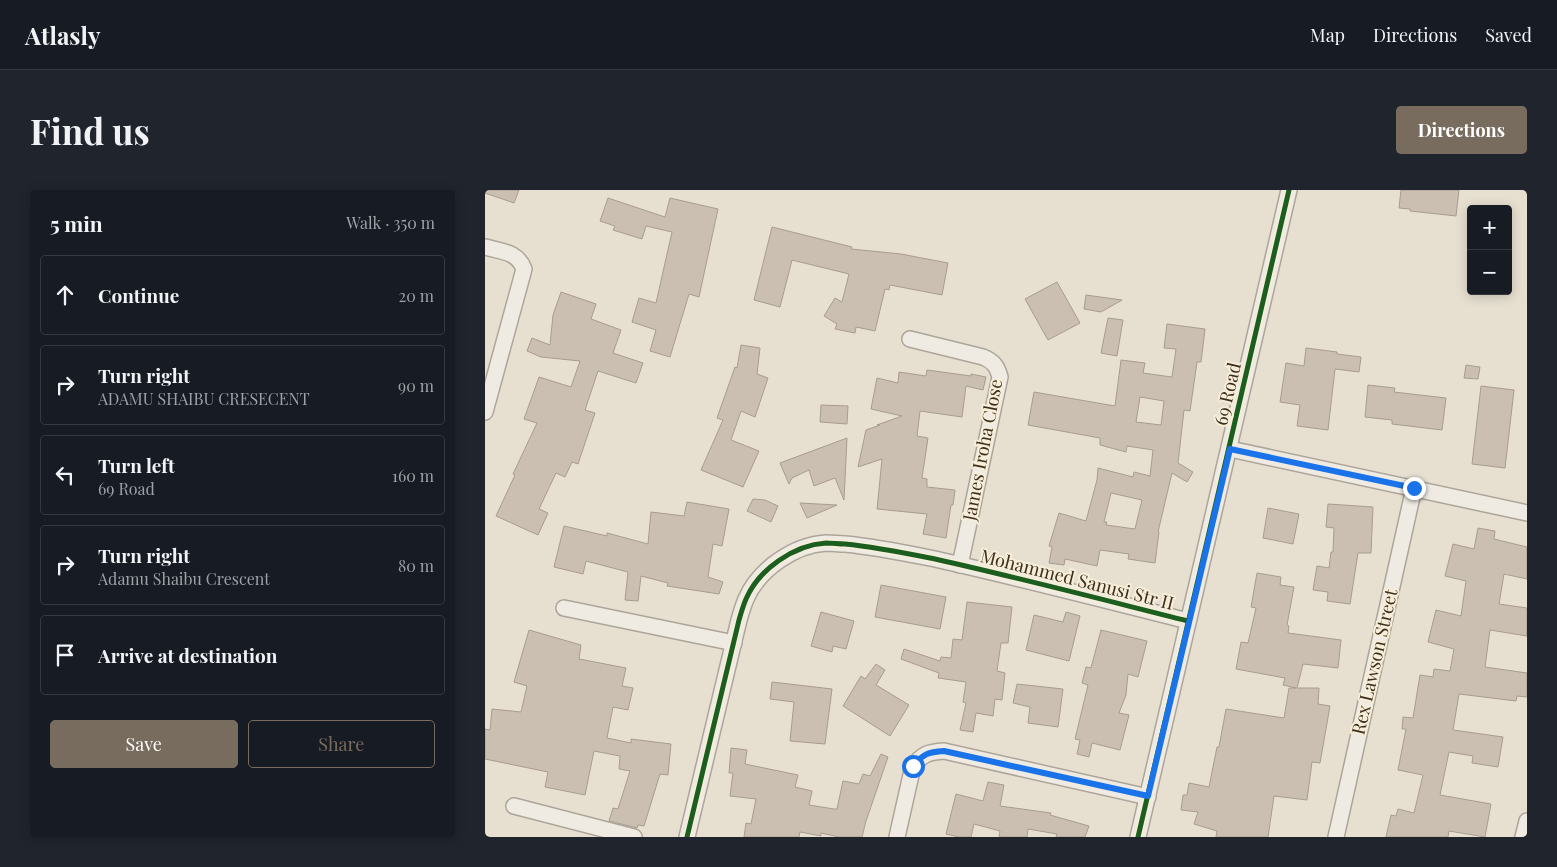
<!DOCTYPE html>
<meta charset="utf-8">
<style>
:root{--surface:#171b24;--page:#20242c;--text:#f1f3f6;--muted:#9ea1a6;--line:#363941;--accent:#786c5e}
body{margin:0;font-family:"Playfair Display",serif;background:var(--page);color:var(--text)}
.controls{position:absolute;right:15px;top:15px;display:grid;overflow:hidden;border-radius:5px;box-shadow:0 2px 12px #0003}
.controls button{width:45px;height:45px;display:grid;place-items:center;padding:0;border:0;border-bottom:1px solid var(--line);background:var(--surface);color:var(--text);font:25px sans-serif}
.stop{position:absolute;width:15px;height:15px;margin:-11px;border:4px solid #1a73e8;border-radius:50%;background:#fff}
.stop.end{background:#1a73e8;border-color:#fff;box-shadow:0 1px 5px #0008}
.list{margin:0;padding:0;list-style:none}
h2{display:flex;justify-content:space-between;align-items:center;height:65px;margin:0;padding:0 20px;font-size:21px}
h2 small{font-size:16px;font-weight:400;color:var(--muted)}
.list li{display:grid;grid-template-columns:32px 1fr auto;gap:15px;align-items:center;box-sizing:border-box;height:80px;margin:0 10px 10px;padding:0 10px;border:1px solid var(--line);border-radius:5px}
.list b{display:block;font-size:19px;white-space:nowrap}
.list p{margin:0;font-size:16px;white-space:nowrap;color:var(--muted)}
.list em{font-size:16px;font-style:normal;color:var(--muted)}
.actions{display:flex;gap:10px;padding:15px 20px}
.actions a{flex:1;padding:11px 0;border:1px solid var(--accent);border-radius:5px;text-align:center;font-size:18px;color:var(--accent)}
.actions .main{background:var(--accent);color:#fff}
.icon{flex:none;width:28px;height:28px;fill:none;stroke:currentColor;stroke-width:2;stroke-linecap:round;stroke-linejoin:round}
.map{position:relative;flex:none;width:1042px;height:647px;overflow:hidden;border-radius:5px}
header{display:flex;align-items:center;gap:30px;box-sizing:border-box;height:70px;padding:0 25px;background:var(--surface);border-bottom:1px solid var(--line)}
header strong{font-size:24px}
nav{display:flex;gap:28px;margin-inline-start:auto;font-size:18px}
.intro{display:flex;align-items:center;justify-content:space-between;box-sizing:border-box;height:120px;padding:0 30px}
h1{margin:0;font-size:35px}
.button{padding:12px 22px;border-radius:5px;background:var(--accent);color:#fff;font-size:18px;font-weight:700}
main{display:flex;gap:30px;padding:0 30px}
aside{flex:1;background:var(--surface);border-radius:5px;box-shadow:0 2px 12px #0003}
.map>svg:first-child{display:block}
.building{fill:#cbbfb2;stroke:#a89c90;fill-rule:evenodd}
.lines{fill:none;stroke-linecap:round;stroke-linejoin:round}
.minor-casing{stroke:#ada599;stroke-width:18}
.minor{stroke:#efebe3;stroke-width:15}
.cycleway-casing{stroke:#f7eed8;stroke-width:8}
.cycleway{stroke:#1b5e20;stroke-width:5}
.route{stroke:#1a73e8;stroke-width:6}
.labels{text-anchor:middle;stroke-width:4;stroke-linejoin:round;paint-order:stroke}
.street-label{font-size:18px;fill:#3d2e20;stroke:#f7eed8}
</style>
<header>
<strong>Atlasly</strong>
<nav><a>Map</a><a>Directions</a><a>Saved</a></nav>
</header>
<div class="intro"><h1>Find us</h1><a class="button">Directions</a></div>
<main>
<aside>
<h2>5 min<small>Walk · 350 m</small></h2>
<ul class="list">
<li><svg class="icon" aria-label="ahead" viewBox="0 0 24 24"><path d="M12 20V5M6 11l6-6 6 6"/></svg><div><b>Continue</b></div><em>20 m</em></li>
<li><svg class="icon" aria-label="right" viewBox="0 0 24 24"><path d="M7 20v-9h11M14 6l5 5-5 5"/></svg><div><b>Turn right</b><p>ADAMU SHAIBU CRESECENT</p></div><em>90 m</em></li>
<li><svg class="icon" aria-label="left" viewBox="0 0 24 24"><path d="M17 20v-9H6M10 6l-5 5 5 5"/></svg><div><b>Turn left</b><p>69 Road</p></div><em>160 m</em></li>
<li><svg class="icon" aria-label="right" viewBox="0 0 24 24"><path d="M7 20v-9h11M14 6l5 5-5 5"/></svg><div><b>Turn right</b><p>Adamu Shaibu Crescent</p></div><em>80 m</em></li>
<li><svg class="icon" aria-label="arrive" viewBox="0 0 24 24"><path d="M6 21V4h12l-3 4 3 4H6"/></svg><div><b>Arrive at destination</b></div></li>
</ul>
<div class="actions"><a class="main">Save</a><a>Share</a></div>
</aside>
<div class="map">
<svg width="1042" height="647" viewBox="0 0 1042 647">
<rect width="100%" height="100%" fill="#e7e0d1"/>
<!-- building -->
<g class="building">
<path d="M 0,0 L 34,0 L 29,13 L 0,3 Z"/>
<path d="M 916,0 L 974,0 L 971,26 L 925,21 L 925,19 L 914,18 Z"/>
<path d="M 123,8 L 180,27 L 185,8 L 233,19 L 214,107 L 204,104 L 185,167 L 165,161 L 171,140 L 147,132 L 154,108 L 171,113 L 187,42 L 161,36 L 157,49 L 128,40 L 130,36 L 115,31 Z"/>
<path d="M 287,37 L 367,57 L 366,59 L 416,64 L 463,73 L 457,105 L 405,95 L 404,100 L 400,99 L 390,141 L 371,137 L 370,143 L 350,139 L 352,134 L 339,126 L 350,108 L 357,112 L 364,84 L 307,70 L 295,117 L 269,110 Z"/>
<path d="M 572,92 L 595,133 L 563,150 L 540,109 Z"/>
<path d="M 76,102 L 111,114 L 106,129 L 136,140 L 128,163 L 158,173 L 151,193 L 113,181 L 100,220 L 110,223 L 93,274 L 87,272 L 80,287 L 71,283 L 54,319 L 63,323 L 53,345 L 11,326 L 30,285 L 28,284 L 52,233 L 39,229 L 54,187 L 86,197 L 95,171 L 56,167 L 42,161 L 47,148 L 65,155 L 68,125 Z"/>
<path d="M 601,105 L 637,110 L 616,122 L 599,119 Z"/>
<path d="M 623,128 L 638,130 L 632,166 L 616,163 Z"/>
<path d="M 682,134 L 720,139 L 716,172 L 712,172 L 705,221 L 699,220 L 693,273 L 708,282 L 702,292 L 687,283 L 673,342 L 674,342 L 670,373 L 643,369 L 644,364 L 615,360 L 612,376 L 580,369 L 579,375 L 564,373 L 567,357 L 564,356 L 574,323 L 601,331 L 612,290 L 613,278 L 648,287 L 649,282 L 665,286 L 668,260 L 642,256 L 641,262 L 615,255 L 615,248 L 543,235 L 549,202 L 630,216 L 636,170 L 660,173 L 658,183 L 687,187 L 691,159 L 679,158 ZM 655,207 L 679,211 L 676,235 L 651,232 ZM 626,303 L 657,310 L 650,339 L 621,335 L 622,332 L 619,332 Z"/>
<path d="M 256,155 L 275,158 L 272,184 L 283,188 L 270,227 L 256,221 L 246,250 L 274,261 L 258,297 L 216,280 L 238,230 L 232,228 L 250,177 L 252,178 Z"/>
<path d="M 821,158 L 852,162 L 852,164 L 876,167 L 874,182 L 850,179 L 843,240 L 812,236 L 815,215 L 795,212 L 801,173 L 819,176 Z"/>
<path d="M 981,175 L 995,177 L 993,189 L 979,188 Z"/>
<path d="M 442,180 L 486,186 L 486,184 L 501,187 L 498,200 L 481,196 L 477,227 L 435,221 L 432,246 L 443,248 L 437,288 L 442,289 L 442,297 L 470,300 L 468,315 L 466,315 L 461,348 L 438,344 L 442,324 L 392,319 L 397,269 L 373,277 L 381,240 L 395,235 L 392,235 L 417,226 L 386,219 L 392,188 L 413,193 L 414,182 L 441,186 Z"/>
<path d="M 883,195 L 910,198 L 909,202 L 961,208 L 957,240 L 907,234 L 907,230 L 880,227 Z"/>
<path d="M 996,196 L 1029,200 L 1020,278 L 987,274 Z"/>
<path d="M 336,215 L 363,216 L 362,234 L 335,232 Z"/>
<path d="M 362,248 L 359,310 L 350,288 L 329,296 L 324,280 L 307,288 L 304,294 L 295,273 Z"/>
<path d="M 268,309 L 280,310 L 293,316 L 286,332 L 262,321 Z"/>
<path d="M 202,312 L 244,319 L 237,356 L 228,354 L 223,387 L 238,392 L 234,404 L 182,396 L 183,393 L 156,386 L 153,411 L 140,410 L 143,382 L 101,371 L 98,384 L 69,377 L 79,336 L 122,346 L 122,343 L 163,354 L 166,322 L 199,326 Z"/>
<path d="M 315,313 L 352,315 L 322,328 Z"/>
<path d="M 843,314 L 888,317 L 886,363 L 873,363 L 865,414 L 842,411 L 843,402 L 828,400 L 832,376 L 844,378 L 846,362 L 848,362 L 849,338 L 841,337 Z"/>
<path d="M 783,318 L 814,324 L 808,354 L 778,348 Z"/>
<path d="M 993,338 L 1010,341 L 1009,349 L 1042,357 L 1042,389 L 1019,384 L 1014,414 L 1042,418 L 1042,446 L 1005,440 L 1000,477 L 1042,483 L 1042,507 L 1032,506 L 1031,511 L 974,504 L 968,540 L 1018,547 L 1013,577 L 987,573 L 988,566 L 964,562 L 955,605 L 1006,614 L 1000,647 L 964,641 L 963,647 L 901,647 L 906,625 L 911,626 L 913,619 L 929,623 L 938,585 L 913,580 L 921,539 L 917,539 L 918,527 L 928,528 L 935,485 L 948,487 L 949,479 L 965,481 L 969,459 L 943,452 L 951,420 L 976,426 L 981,391 L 960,386 L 968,354 L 989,359 Z"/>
<path d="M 772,383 L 796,387 L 795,395 L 809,397 L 802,435 L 804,436 L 803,443 L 856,450 L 853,478 L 818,474 L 812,498 L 834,498 L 833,514 L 845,516 L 835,573 L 827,572 L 822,610 L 789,606 L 783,647 L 731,647 L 732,641 L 709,634 L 713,622 L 696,620 L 698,605 L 702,605 L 704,593 L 724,597 L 732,557 L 734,557 L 741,519 L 799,528 L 804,498 L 811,498 L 798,495 L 800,488 L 751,479 L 756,452 L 763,453 L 771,418 L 766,417 Z"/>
<path d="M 396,395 L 461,407 L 455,439 L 390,427 Z"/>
<path d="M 482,412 L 527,417 L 523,453 L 516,453 L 512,481 L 520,483 L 517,510 L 510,509 L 508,526 L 491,523 L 488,542 L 475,540 L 481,513 L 478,512 L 481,492 L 453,488 L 454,483 L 416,469 L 419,459 L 455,471 L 456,467 L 466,468 L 468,449 L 477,450 Z"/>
<path d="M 336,422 L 369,431 L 361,459 L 348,456 L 347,462 L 326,456 Z"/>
<path d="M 581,422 L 595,426 L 584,471 L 541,460 L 549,425 L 578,432 Z"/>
<path d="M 44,440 L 96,455 L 94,469 L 141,478 L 137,496 L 148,498 L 143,520 L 128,517 L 122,548 L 146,553 L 146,549 L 186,554 L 183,585 L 175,584 L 159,636 L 153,635 L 152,638 L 124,631 L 128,618 L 133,619 L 145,581 L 134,579 L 135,566 L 109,561 L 100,605 L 60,597 L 63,582 L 0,569 L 0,539 L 5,540 L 7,519 L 36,522 L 42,496 L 29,492 Z"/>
<path d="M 616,440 L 662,451 L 653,487 L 643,484 L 641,505 L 634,523 L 644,525 L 635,560 L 607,553 L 604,567 L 592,564 L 595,550 L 590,549 L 603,495 L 597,493 L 601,477 L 606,478 Z"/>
<path d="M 391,474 L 400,480 L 391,495 L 424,515 L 405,546 L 358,516 L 376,486 L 380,489 Z"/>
<path d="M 287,492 L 347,499 L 340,554 L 305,551 L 309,512 L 285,509 Z"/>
<path d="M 532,494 L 578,499 L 573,537 L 543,533 L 545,517 L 528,513 Z"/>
<path d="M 246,558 L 262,560 L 260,574 L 313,585 L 310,597 L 327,601 L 324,615 L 349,619 L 352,619 L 358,591 L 374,594 L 378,584 L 385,586 L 396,564 L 403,567 L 381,631 L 377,647 L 354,647 L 336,643 L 336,646 L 315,642 L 314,647 L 259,647 L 261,633 L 266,634 L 271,609 L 245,606 L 248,583 L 244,583 Z"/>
<path d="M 503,592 L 519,595 L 515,616 L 566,623 L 565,625 L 604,636 L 600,647 L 571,647 L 572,644 L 543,639 L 542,647 L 514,647 L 515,641 L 489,634 L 486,647 L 474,647 L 461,644 L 471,604 L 498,611 Z"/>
</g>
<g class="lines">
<defs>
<g id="minor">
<path d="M 0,57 C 17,62 32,61 39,79 L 0,222"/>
<path d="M 425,149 L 498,167 C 508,171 512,176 515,187 L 475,375"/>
<path d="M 745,259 L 1042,323"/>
<path d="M 79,418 L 249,453"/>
<path d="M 29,616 L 149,647"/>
<path d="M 202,647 L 254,430 C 256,423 258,416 261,409 C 274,379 309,355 341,353 C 347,353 354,354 360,354 C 391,357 420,363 450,369 C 535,388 619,410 703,431"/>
<path d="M 412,647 L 428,576 C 438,564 443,562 459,561 L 663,607"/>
<path d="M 653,647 L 804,0"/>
<path d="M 851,647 L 929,298"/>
<path d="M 1038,647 L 1042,631"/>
</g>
</defs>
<!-- minor casing -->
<use href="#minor" class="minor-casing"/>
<!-- minor -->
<use href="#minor" class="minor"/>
<defs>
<g id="cycleway">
<path d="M 202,647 L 254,430 C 256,423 258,416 261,409 C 274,379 309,355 341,353 C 347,353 354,354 360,354 C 391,357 420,363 450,369 C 535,388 619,410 703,431"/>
<path d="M 653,647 L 804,0"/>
</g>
</defs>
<!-- cycleway casing -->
<use href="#cycleway" class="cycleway-casing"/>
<!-- cycleway -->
<use href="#cycleway" class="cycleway"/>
</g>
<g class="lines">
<!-- route -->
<path class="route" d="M 428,576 C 438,564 443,562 459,561 L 663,606 L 745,259 L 929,298"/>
</g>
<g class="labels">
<!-- street labels -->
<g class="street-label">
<text transform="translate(743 204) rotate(-77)" y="6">69 Road</text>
<text transform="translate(498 260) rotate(-79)" y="6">James Iroha Close</text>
<text transform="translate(592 390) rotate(14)" y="6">Mohammed Sanusi Str II</text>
<text transform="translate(890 472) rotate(-77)" y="6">Rex Lawson Street</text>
</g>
</g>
</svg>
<div class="controls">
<button>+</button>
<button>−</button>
</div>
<div class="stop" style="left:428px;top:576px"></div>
<div class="stop end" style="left:929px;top:298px"></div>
</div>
</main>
